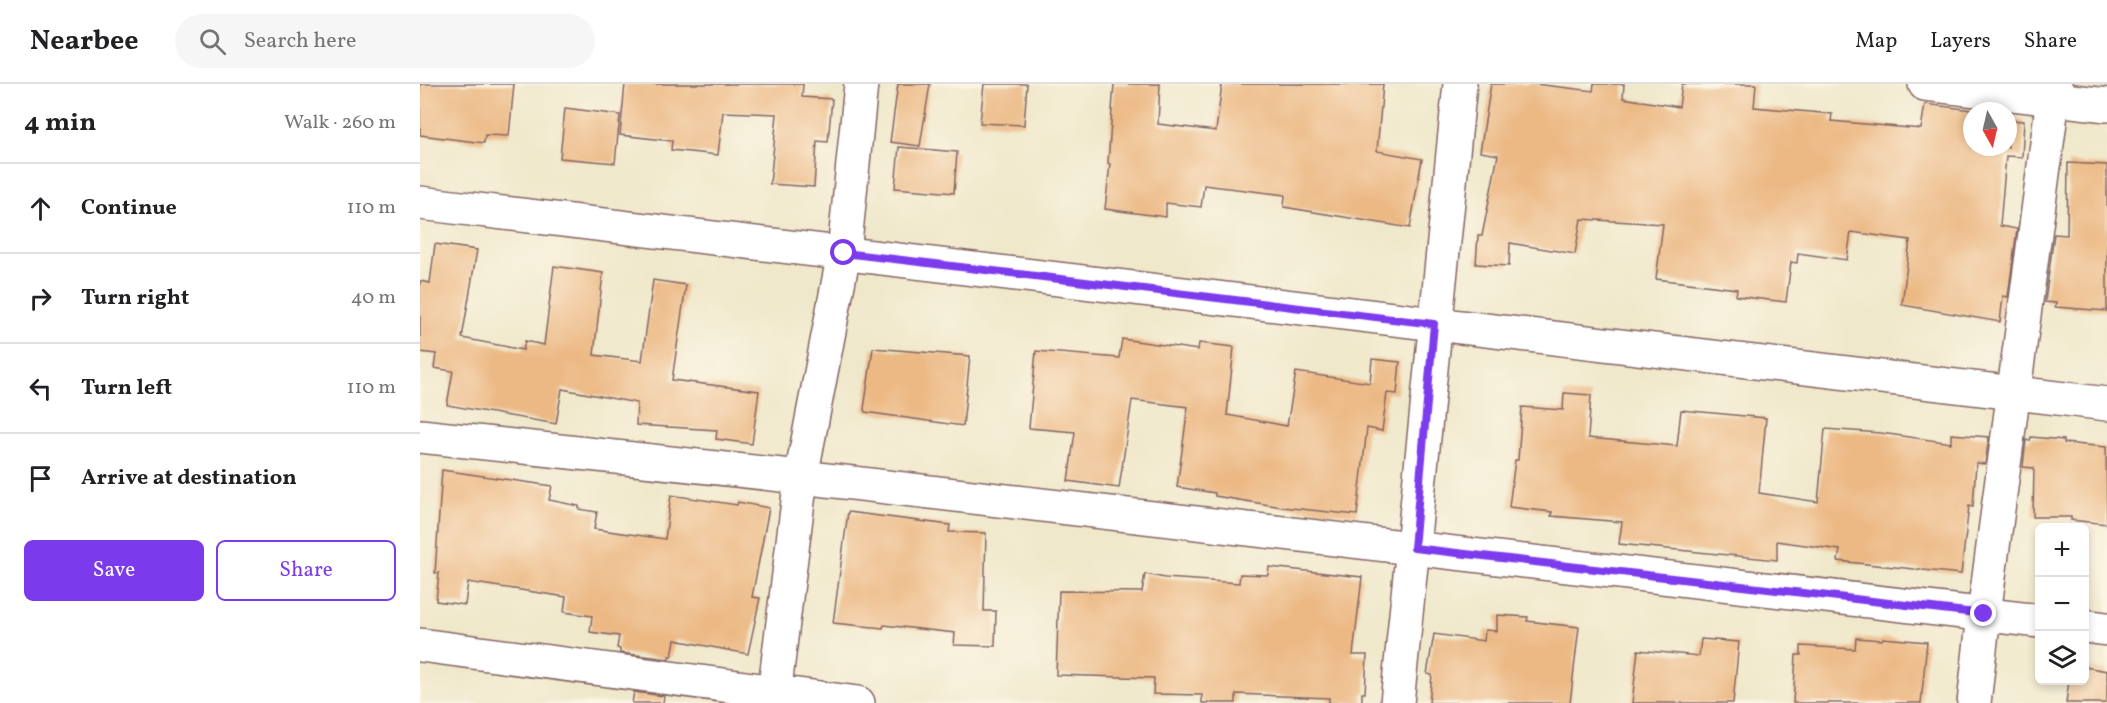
<!DOCTYPE html>
<meta charset="utf-8">
<style>
:root{--surface:#fff;--page:#f6f6f6;--text:#202124;--muted:#757577;--line:#e0e0e0;--accent:#7c3aed}
body{margin:0;font-family:Vollkorn,serif;background:var(--page);color:var(--text)}
.controls{position:absolute;right:18px;bottom:18px;display:grid;overflow:hidden;border-radius:9px;box-shadow:0 3px 9px #0003}
.controls button{width:54px;height:54px;display:grid;place-items:center;padding:0;border:0;border-bottom:2px solid var(--line);background:var(--surface);color:var(--text);font:30px sans-serif}
.compass{position:absolute;left:1543px;top:18px;width:54px;height:54px;border-radius:50%;background:var(--surface);box-shadow:0 3px 9px #0003;rotate:172deg}
.stop{position:absolute;width:18px;height:18px;margin:-14px;border:4px solid #7c3aed;border-radius:50%;background:#fff}
.stop.end{background:#7c3aed;border-color:#fff;box-shadow:0 2px 6px #0008}
.list{margin:0;padding:0;list-style:none}
h2{display:flex;justify-content:space-between;align-items:center;height:78px;margin:0;padding:0 24px;font-size:26px}
h2 small{font-size:20px;font-weight:400;color:var(--muted)}
.list li{display:grid;grid-template-columns:39px 1fr auto;gap:18px;align-items:center;box-sizing:border-box;height:90px;padding:0 24px;border-top:2px solid var(--line)}
.list b{display:block;font-size:22px;white-space:nowrap}
.list em{font-size:20px;font-style:normal;color:var(--muted)}
.actions{display:flex;gap:12px;padding:18px 24px}
.actions a{flex:1;padding:14px 0;border:2px solid var(--accent);border-radius:9px;text-align:center;font-size:21px;color:var(--accent)}
.actions .main{background:var(--accent);color:#fff}
.icon{flex:none;width:33px;height:33px;fill:none;stroke:currentColor;stroke-width:2;stroke-linecap:round;stroke-linejoin:round}
.map{position:relative;flex:none;width:1687px;height:619px;overflow:hidden}
header{display:flex;align-items:center;gap:36px;box-sizing:border-box;height:84px;padding:0 30px;background:var(--surface);border-bottom:2px solid var(--line)}
header strong{font-size:28px}
nav{display:flex;gap:33px;margin-inline-start:auto;font-size:21px}
.search{width:420px;height:54px;background:var(--page);display:flex;align-items:center;gap:15px;box-sizing:border-box;padding:0 21px;border-radius:33px;color:var(--muted);font-size:22px}
main{display:flex}
aside{flex:1;background:var(--surface)}
.map>svg:first-child{display:block}
.building{fill:#ecb985}
.lines{fill:none;stroke-linecap:round;stroke-linejoin:round}
.minor-casing{stroke:#846563;stroke-width:36}
.minor{stroke:#fff;stroke-width:33}
.route{stroke:#7c3aed;stroke-width:8}
</style>
<header>
<strong>Nearbee</strong>
<div class="search"><svg class="icon" aria-label="search" viewBox="0 0 24 24"><circle cx="10" cy="10" r="6"/><path d="M15 15l6 6"/></svg>Search here</div>
<nav><a>Map</a><a>Layers</a><a>Share</a></nav>
</header>
<main>
<aside>
<h2>4 min<small>Walk · 260 m</small></h2>
<ul class="list">
<li><svg class="icon" aria-label="ahead" viewBox="0 0 24 24"><path d="M12 20V5M6 11l6-6 6 6"/></svg><div><b>Continue</b></div><em>110 m</em></li>
<li><svg class="icon" aria-label="right" viewBox="0 0 24 24"><path d="M7 20v-9h11M14 6l5 5-5 5"/></svg><div><b>Turn right</b></div><em>40 m</em></li>
<li><svg class="icon" aria-label="left" viewBox="0 0 24 24"><path d="M17 20v-9H6M10 6l-5 5 5 5"/></svg><div><b>Turn left</b></div><em>110 m</em></li>
<li><svg class="icon" aria-label="arrive" viewBox="0 0 24 24"><path d="M6 21V4h12l-3 4 3 4H6"/></svg><div><b>Arrive at destination</b></div></li>
</ul>
<div class="actions"><a class="main">Save</a><a>Share</a></div>
</aside>
<div class="map">
<svg width="1687" height="619" viewBox="0 0 1687 619">
<rect width="100%" height="100%" fill="#fcf5e5"/>
<filter id="ink" filterUnits="userSpaceOnUse"><feTurbulence type="fractalNoise" baseFrequency=".0167" numOctaves="2"/><feDisplacementMap in="SourceGraphic" scale="12" xChannelSelector="R" yChannelSelector="G"/><feConvolveMatrix kernelMatrix="1 2 1 2 8 2 1 2 1" color-interpolation-filters="sRGB"/></filter>
<filter id="wash" filterUnits="userSpaceOnUse"><feTurbulence type="fractalNoise" baseFrequency=".008" numOctaves="4" result="noise"/><feDisplacementMap in="SourceGraphic" scale="24" xChannelSelector="R" yChannelSelector="G"/><feGaussianBlur stdDeviation="1.35" result="paint"/><feColorMatrix in="noise" values="0 0 0 0 0 0 0 0 0 0 0 0 0 0 0 0 0 1.4 0 .05"/><feComposite in="paint" operator="in"/></filter>
<g filter="url(#wash)">
<rect width="100%" height="100%" fill="#f0e8cb"/>
<g id="blocks">
<!-- building -->
<g class="building">
<path d="M 0,0 L 94,0 L 89,52 L 65,51 L 64,59 L 0,51 Z"/>
<path d="M 205,0 L 383,0 L 382,13 L 412,15 L 408,58 L 397,57 L 394,103 L 350,100 L 357,30 L 303,28 L 298,71 L 251,66 L 252,57 L 200,51 Z"/>
<path d="M 478,0 L 510,0 L 500,62 L 470,58 Z"/>
<path d="M 564,0 L 607,0 L 604,41 L 560,39 Z"/>
<path d="M 694,0 L 740,0 L 738,40 L 796,47 L 802,0 L 963,0 L 957,67 L 1002,75 L 990,144 L 864,123 L 865,111 L 784,101 L 781,123 L 746,119 L 746,133 L 685,125 L 690,80 L 688,79 Z"/>
<path d="M 1071,0 L 1115,0 L 1173,7 L 1174,0 L 1204,0 L 1203,14 L 1259,23 L 1262,0 L 1336,0 L 1334,23 L 1412,30 L 1411,37 L 1501,45 L 1505,20 L 1561,27 L 1552,27 L 1552,63 L 1588,63 L 1588,36 L 1604,37 L 1602,73 L 1586,72 L 1580,142 L 1597,145 L 1588,213 L 1583,212 L 1580,238 L 1482,221 L 1490,156 L 1431,148 L 1427,176 L 1378,169 L 1377,179 L 1371,178 L 1366,218 L 1316,212 L 1317,205 L 1236,195 L 1243,140 L 1161,135 L 1155,170 L 1090,159 L 1089,182 L 1056,180 L 1058,152 L 1062,152 L 1078,71 L 1060,68 Z"/>
<path d="M 145,24 L 200,31 L 195,79 L 140,74 Z"/>
<path d="M 479,63 L 537,68 L 534,109 L 475,104 Z"/>
<path d="M 1648,79 L 1687,81 L 1687,227 L 1635,223 L 1636,219 L 1625,218 L 1634,150 L 1647,151 Z"/>
<path d="M 15,160 L 57,166 L 42,254 L 103,266 L 105,257 L 124,261 L 134,182 L 183,189 L 174,271 L 222,277 L 233,196 L 266,201 L 252,296 L 339,307 L 332,360 L 296,355 L 297,346 L 216,341 L 217,319 L 142,305 L 136,340 L 27,321 L 33,287 L 14,284 L 16,270 L 0,268 L 0,197 L 10,199 Z"/>
<path d="M 702,255 L 778,266 L 779,259 L 814,263 L 807,331 L 867,342 L 876,288 L 950,299 L 952,275 L 980,278 L 977,310 L 967,309 L 962,347 L 947,344 L 937,431 L 862,423 L 795,412 L 795,409 L 757,403 L 768,323 L 712,316 L 699,404 L 648,397 L 655,348 L 609,344 L 616,267 L 699,274 Z"/>
<path d="M 453,264 L 550,272 L 543,342 L 445,328 L 444,325 Z"/>
<path d="M 1144,309 L 1171,311 L 1168,354 L 1257,362 L 1261,326 L 1346,334 L 1339,409 L 1398,418 L 1405,345 L 1461,349 L 1531,359 L 1531,350 L 1569,353 L 1565,380 L 1556,379 L 1553,423 L 1549,422 L 1541,490 L 1418,477 L 1420,466 L 1357,457 L 1357,476 L 1199,460 L 1202,438 L 1131,432 L 1132,428 L 1089,423 L 1095,376 L 1098,376 L 1102,323 L 1143,326 Z"/>
<path d="M 1611,353 L 1644,356 L 1644,359 L 1686,363 L 1687,440 L 1651,436 L 1651,433 L 1613,433 L 1614,384 L 1603,383 L 1606,356 L 1610,357 Z"/>
<path d="M 22,386 L 132,402 L 129,416 L 159,422 L 159,425 L 177,428 L 174,445 L 245,455 L 251,411 L 317,421 L 318,418 L 349,424 L 332,513 L 340,514 L 328,570 L 255,556 L 252,572 L 249,572 L 249,575 L 200,569 L 200,565 L 197,564 L 199,552 L 170,548 L 172,532 L 144,528 L 146,513 L 48,498 L 45,521 L 16,517 L 19,489 L 15,489 Z"/>
<path d="M 428,428 L 530,441 L 529,448 L 566,449 L 564,527 L 576,527 L 575,562 L 534,561 L 535,549 L 464,541 L 463,544 L 413,539 Z"/>
<path d="M 849,483 L 942,493 L 933,571 L 947,571 L 945,609 L 942,609 L 942,619 L 909,619 L 909,614 L 816,610 L 816,619 L 782,619 L 782,611 L 733,610 L 734,594 L 636,591 L 639,507 L 722,508 L 725,490 L 745,494 L 819,499 L 820,490 L 848,491 Z"/>
<path d="M 1077,531 L 1108,533 L 1107,537 L 1159,543 L 1150,619 L 1009,619 L 1012,591 L 1007,590 L 1014,550 L 1064,557 L 1065,546 L 1077,547 Z"/>
<path d="M 1436,554 L 1462,556 L 1463,554 L 1507,558 L 1501,619 L 1373,619 L 1376,571 L 1381,571 L 1381,562 L 1435,565 Z"/>
<path d="M 1281,555 L 1319,558 L 1313,619 L 1212,619 L 1218,566 L 1279,572 Z"/>
<path d="M 1665,583 L 1687,587 L 1687,619 L 1646,619 L 1649,597 L 1665,597 Z"/>
<path d="M 214,608 L 244,612 L 243,619 L 212,619 Z"/>
</g>
</g>
</g>
<g filter="url(#ink)">
<use href="#blocks" fill-opacity="0" stroke="#846563" stroke-width="1.5"/>
<g class="lines">
<defs>
<g id="minor">
<path d="M 1505,0 L 1687,21"/>
<path d="M 0,119 L 1687,320"/>
<path d="M 0,352 L 381,393 L 1620,537"/>
<path d="M 1664,542 L 1687,545"/>
<path d="M 0,561 L 438,619"/>
<path d="M 353,619 L 381,393 L 424,169 L 441,0"/>
<path d="M 977,619 L 1040,0"/>
<path d="M 1554,619 L 1564,530 L 1635,0"/>
</g>
</defs>
<!-- minor casing -->
<use href="#minor" class="minor-casing"/>
<!-- minor -->
<use href="#minor" class="minor"/>
</g>
</g>
<g class="lines" filter="url(#ink)">
<!-- route -->
<path class="route" d="M 424,169 L 1014,240 L 994,464 L 1564,530"/>
</g>
</svg>
<div class="controls">
<button>+</button>
<button>−</button>
<button><svg class="icon" aria-label="layers" viewBox="0 0 24 24"><path d="M12 4l9 5-9 5-9-5zM3 14l9 5 9-5"/></svg></button>
</div>
<svg class="compass" viewBox="-18 -18 36 36"><path d="M0-13l5 13h-10z" fill="#e53935"/><path d="M0 13l5-13h-10z" fill="#757577"/></svg>
<div class="stop" style="left:424px;top:169px"></div>
<div class="stop end" style="left:1564px;top:530px"></div>
</div>
</main>
